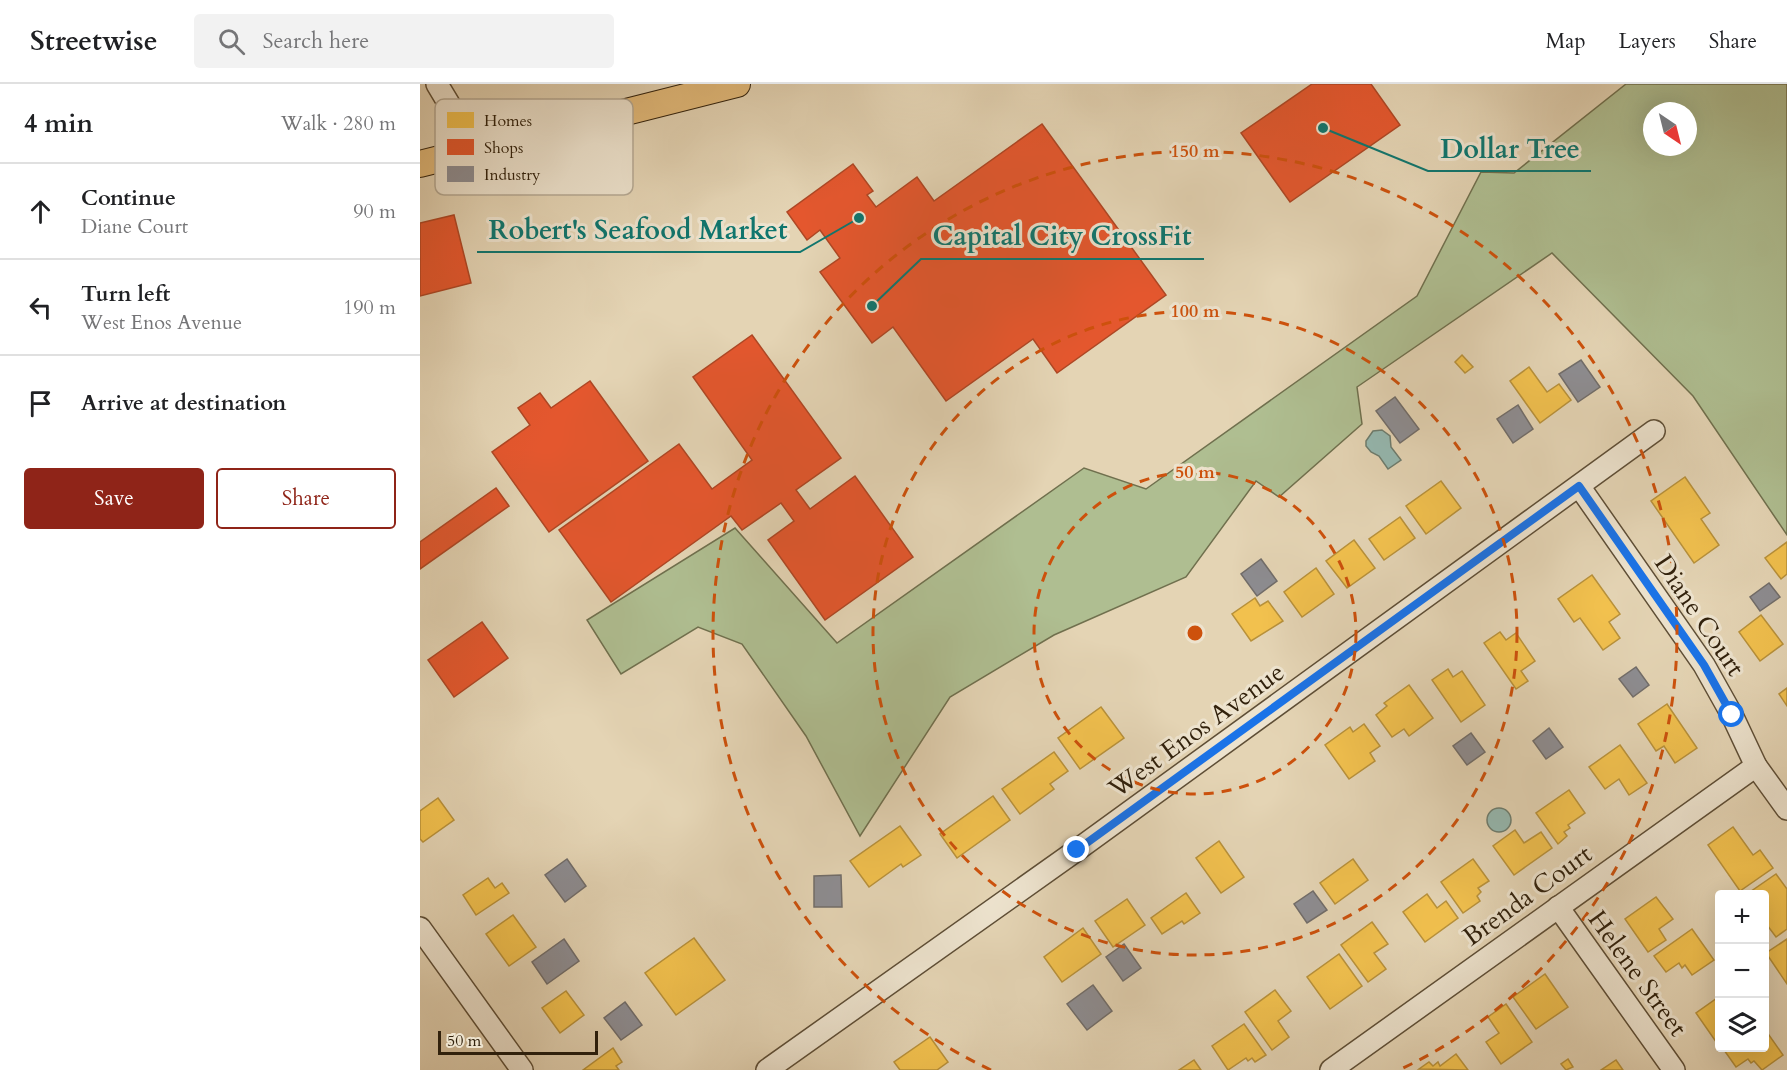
<!DOCTYPE html>
<meta charset="utf-8">
<style>
:root{--surface:#fff;--page:#f2f2f2;--text:#202124;--muted:#757577;--line:#e0e0e0;--accent:#8f2418}
body{margin:0;font-family:Cardo,serif;background:var(--page);color:var(--text)}
.controls{position:absolute;right:18px;bottom:18px;display:grid;overflow:hidden;border-radius:6px;box-shadow:0 6px 24px #0002}
.controls button{width:54px;height:54px;display:grid;place-items:center;padding:0;border:0;border-bottom:2px solid var(--line);background:var(--surface);color:var(--text);font:30px sans-serif}
.compass{position:absolute;left:1223px;top:18px;width:54px;height:54px;border-radius:50%;background:var(--surface);box-shadow:0 6px 24px #0002;rotate:145deg}
.scale{position:absolute;left:18px;bottom:15px;width:160px;box-sizing:border-box;padding-left:6px;border:3px solid #31210c;border-top:0;font-size:16px;line-height:21px;white-space:nowrap;color:#31210c;-webkit-text-stroke:4px #ede3ce;paint-order:stroke}
.stop{position:absolute;width:18px;height:18px;margin:-14px;border:4px solid #1a73e8;border-radius:50%;background:#fff}
.stop.end{background:#1a73e8;border-color:#fff;box-shadow:0 2px 6px #0008}
.list{margin:0;padding:0;list-style:none}
h2{display:flex;justify-content:space-between;align-items:center;height:78px;margin:0;padding:0 24px;font-size:26px}
h2 small{font-size:20px;font-weight:400;color:var(--muted)}
.list li{display:grid;grid-template-columns:39px 1fr auto;gap:18px;align-items:center;box-sizing:border-box;height:96px;padding:0 24px;border-top:2px solid var(--line)}
.list b{display:block;font-size:22px;white-space:nowrap}
.list p{margin:0;font-size:20px;white-space:nowrap;color:var(--muted)}
.list em{font-size:20px;font-style:normal;color:var(--muted)}
.actions{display:flex;gap:12px;padding:18px 24px}
.actions a{flex:1;padding:14px 0;border:2px solid var(--accent);border-radius:6px;text-align:center;font-size:21px;color:var(--accent)}
.actions .main{background:var(--accent);color:#fff}
.icon{flex:none;width:33px;height:33px;fill:none;stroke:currentColor;stroke-width:2;stroke-linecap:round;stroke-linejoin:round}
.map{position:relative;flex:none;width:1367px;height:986px;overflow:hidden}
header{display:flex;align-items:center;gap:36px;box-sizing:border-box;height:84px;padding:0 30px;background:var(--surface);border-bottom:2px solid var(--line)}
header strong{font-size:28px}
nav{display:flex;gap:33px;margin-inline-start:auto;font-size:21px}
.search{width:420px;height:54px;background:var(--page);display:flex;align-items:center;gap:15px;box-sizing:border-box;padding:0 21px;border-radius:6px;color:var(--muted);font-size:22px}
main{display:flex}
aside{flex:1;background:var(--surface)}
.map>svg:first-child{display:block}
.green{fill:#afbe91;stroke:#70704e;stroke-width:1.5;fill-rule:evenodd}
.water{fill:#95b8b0;stroke:#6d7c6e;stroke-width:1.5}
.homes{fill:#f2c14e;stroke:#b8913a;stroke-width:1.5}
.shops{fill:#e4572e;stroke:#ae4724;stroke-width:1.5}
.industry{fill:#8d8d92;stroke:#716d6a;stroke-width:1.5}
.lines{fill:none;stroke-linecap:round;stroke-linejoin:round}
.minor-casing{stroke:#5e4e36;stroke-width:24}
.major-casing{stroke:#31210c;stroke-width:28}
.minor{stroke:#ede3ce;stroke-width:21}
.major{stroke:#e2ba7a;stroke-width:26}
.route{stroke:#1a73e8;stroke-width:8}
.ring{fill:none;stroke:#cd510c;stroke-width:3;stroke-dasharray:10 8}
.labels{text-anchor:middle;stroke-width:6;stroke-linejoin:round;paint-order:stroke}
.street-label{font-size:26px;fill:#31210c;stroke:#ede3ce}
.key{fill:#ede3ce;stroke:#b5a994;stroke-width:1.5}
.key-label{font-size:16px;fill:#31210c}
.centre{fill:#cd510c;stroke:#ede3ce;stroke-width:3}
.ring-label{font-size:18px;text-anchor:middle;font-weight:bold;fill:#cd510c;stroke:#ede3ce;stroke-width:6;stroke-linejoin:round;paint-order:stroke}
.leader{fill:none;stroke:#0f766e;stroke-width:2}
.callout-dot{fill:#0f766e;stroke:#ede3ce;stroke-width:2}
.callout-label{font-size:27px;text-anchor:middle;font-weight:bold;fill:#0f766e;stroke:#ede3ce;stroke-width:6;stroke-linejoin:round;paint-order:stroke}
</style>
<header>
<strong>Streetwise</strong>
<div class="search"><svg class="icon" aria-label="search" viewBox="0 0 24 24"><circle cx="10" cy="10" r="6"/><path d="M15 15l6 6"/></svg>Search here</div>
<nav><a>Map</a><a>Layers</a><a>Share</a></nav>
</header>
<main>
<aside>
<h2>4 min<small>Walk · 280 m</small></h2>
<ul class="list">
<li><svg class="icon" aria-label="ahead" viewBox="0 0 24 24"><path d="M12 20V5M6 11l6-6 6 6"/></svg><div><b>Continue</b><p>Diane Court</p></div><em>90 m</em></li>
<li><svg class="icon" aria-label="left" viewBox="0 0 24 24"><path d="M17 20v-9H6M10 6l-5 5 5 5"/></svg><div><b>Turn left</b><p>West Enos Avenue</p></div><em>190 m</em></li>
<li><svg class="icon" aria-label="arrive" viewBox="0 0 24 24"><path d="M6 21V4h12l-3 4 3 4H6"/></svg><div><b>Arrive at destination</b></div></li>
</ul>
<div class="actions"><a class="main">Save</a><a>Share</a></div>
</aside>
<div class="map">
<svg width="1367" height="986" viewBox="0 0 1367 986">
<rect width="100%" height="100%" fill="#e4d4b4"/>
<filter id="stains"><feTurbulence type="fractalNoise" baseFrequency=".00333" numOctaves="4"/><feColorMatrix values="0 0 0 0 .2 0 0 0 0 .09 0 0 0 0 .02 0 0 0 .5 -.17"/></filter>
<radialGradient id="worn" r=".72"><stop offset=".6" stop-color="#630" stop-opacity="0"/><stop offset="1" stop-color="#630" stop-opacity=".3"/></radialGradient>
<!-- green -->
<path class="green" d="M 1206,0 L 1367,0 L 1367,451 L 1273,312 L 1132,169 L 937,303 L 942,340 L 859,413 L 836,397 L 766,493 L 634,551 L 530,613 L 440,752 L 386,652 L 322,560 L 278,543 L 201,590 L 167,536 L 315,444 L 417,559 L 664,384 L 726,405 L 997,212 L 1061,88 L 1094,89 ZM 1232,27 L 1268,27 L 1268,63 L 1232,63 Z"/>
<!-- water -->
<g class="water">
<path d="M 962,346 L 970,352 L 971,363 L 981,376 L 968,385 L 959,372 L 951,368 L 946,362 L 946,357 L 953,347 Z"/>
<circle cx="1079" cy="736" r="12"/>
</g>
<!-- homes -->
<g class="homes">
<path d="M 1042,271 L 1053,283 L 1045,289 L 1035,278 Z"/>
<path d="M 1109,283 L 1127,308 L 1139,300 L 1151,316 L 1120,339 L 1090,297 Z"/>
<path d="M 1265,393 L 1290,429 L 1281,435 L 1299,461 L 1274,479 L 1231,417 Z"/>
<path d="M 1021,397 L 1041,424 L 1006,450 L 986,422 Z"/>
<path d="M 980,433 L 995,454 L 964,476 L 949,455 Z"/>
<path d="M 934,456 L 955,484 L 927,504 L 906,477 Z"/>
<path d="M 1367,458 L 1367,490 L 1361,495 L 1345,474 Z"/>
<path d="M 896,484 L 914,510 L 882,533 L 864,508 Z"/>
<path d="M 1172,491 L 1200,530 L 1189,538 L 1200,554 L 1183,566 L 1160,534 L 1154,538 L 1138,515 Z"/>
<path d="M 835,514 L 840,522 L 848,517 L 863,537 L 831,557 L 812,530 Z"/>
<path d="M 1341,531 L 1363,560 L 1340,577 L 1319,548 Z"/>
<path d="M 1080,548 L 1086,556 L 1096,549 L 1115,577 L 1101,587 L 1108,597 L 1096,605 L 1064,559 Z"/>
<path d="M 1028,585 L 1033,593 L 1042,587 L 1065,621 L 1041,638 L 1012,596 Z"/>
<path d="M 989,601 L 1013,634 L 989,652 L 984,645 L 972,653 L 956,631 L 967,622 L 964,619 Z"/>
<path d="M 1367,604 L 1367,622 L 1359,610 Z"/>
<path d="M 1247,620 L 1277,664 L 1255,679 L 1244,662 L 1236,667 L 1218,640 Z"/>
<path d="M 681,623 L 704,654 L 660,685 L 638,654 Z"/>
<path d="M 944,640 L 960,662 L 950,669 L 955,677 L 929,695 L 905,661 L 930,643 L 933,648 Z"/>
<path d="M 1200,661 L 1227,699 L 1209,711 L 1199,695 L 1185,705 L 1169,683 Z"/>
<path d="M 634,668 L 648,687 L 630,700 L 634,705 L 600,730 L 582,705 Z"/>
<path d="M 1149,706 L 1165,729 L 1148,741 L 1150,744 L 1144,748 L 1147,752 L 1138,760 L 1116,729 Z"/>
<path d="M 573,712 L 590,736 L 537,774 L 520,750 Z"/>
<path d="M 18,714 L 34,736 L 3,758 L 0,755 L 0,727 Z"/>
<path d="M 480,742 L 501,771 L 483,783 L 481,780 L 449,803 L 430,777 Z"/>
<path d="M 1313,743 L 1333,771 L 1340,766 L 1353,784 L 1320,807 L 1288,761 Z"/>
<path d="M 1095,746 L 1104,759 L 1121,748 L 1132,764 L 1094,791 L 1073,762 Z"/>
<path d="M 799,757 L 824,793 L 801,809 L 776,774 Z"/>
<path d="M 933,775 L 948,796 L 915,820 L 900,799 Z"/>
<path d="M 1053,775 L 1069,797 L 1058,804 L 1061,808 L 1057,812 L 1060,817 L 1043,829 L 1021,798 Z"/>
<path d="M 1356,790 L 1367,805 L 1367,845 L 1356,853 L 1344,837 L 1344,810 L 1327,810 Z"/>
<path d="M 68,794 L 75,804 L 82,799 L 89,809 L 56,831 L 43,811 Z"/>
<path d="M 766,809 L 780,829 L 764,840 L 762,837 L 742,850 L 731,834 Z"/>
<path d="M 1007,810 L 1017,824 L 1026,817 L 1038,834 L 1005,858 L 983,828 Z"/>
<path d="M 1236,813 L 1253,835 L 1239,845 L 1246,856 L 1228,868 L 1205,835 Z"/>
<path d="M 707,815 L 725,841 L 693,863 L 675,837 Z"/>
<path d="M 93,831 L 116,863 L 89,882 L 66,850 Z"/>
<path d="M 952,838 L 968,860 L 954,869 L 966,885 L 948,898 L 921,861 Z"/>
<path d="M 663,844 L 681,870 L 642,898 L 624,873 Z"/>
<path d="M 1272,845 L 1294,876 L 1272,891 L 1265,881 L 1262,884 L 1259,879 L 1246,888 L 1234,872 Z"/>
<path d="M 274,854 L 305,896 L 256,931 L 225,889 Z"/>
<path d="M 1367,855 L 1367,900 L 1346,869 Z"/>
<path d="M 919,870 L 942,902 L 910,925 L 887,893 Z"/>
<path d="M 1125,890 L 1148,923 L 1116,945 L 1093,913 Z"/>
<path d="M 855,906 L 871,927 L 858,937 L 869,953 L 852,966 L 825,928 Z"/>
<path d="M 146,907 L 164,931 L 140,949 L 122,924 Z"/>
<path d="M 1300,912 L 1300,961 L 1299,962 L 1276,929 Z"/>
<path d="M 1086,920 L 1112,958 L 1081,980 L 1066,958 L 1079,949 L 1068,933 Z"/>
<path d="M 824,940 L 846,971 L 835,978 L 832,974 L 828,977 L 826,974 L 808,986 L 792,962 Z"/>
<path d="M 1344,944 L 1363,971 L 1342,986 L 1334,977 L 1331,979 L 1328,975 L 1316,983 L 1304,966 L 1308,964 L 1344,964 Z"/>
<path d="M 510,953 L 528,978 L 517,986 L 480,986 L 474,978 Z"/>
<path d="M 193,964 L 202,978 L 196,982 L 199,986 L 163,986 Z"/>
<path d="M 1036,970 L 1048,986 L 999,985 L 1009,978 L 1013,982 L 1018,978 L 1020,982 Z"/>
<path d="M 1148,975 L 1153,983 L 1146,986 L 1141,980 Z"/>
<path d="M 774,976 L 781,986 L 759,986 Z"/>
<path d="M 1196,976 L 1203,986 L 1181,986 Z"/>
</g>
<!-- shops -->
<g class="shops">
<path d="M 892,0 L 951,0 L 980,41 L 870,118 L 821,49 Z"/>
<path d="M 622,40 L 746,211 L 637,289 L 613,255 L 526,317 L 473,243 L 452,259 L 400,188 L 420,174 L 400,146 L 387,156 L 367,128 L 433,80 L 453,107 L 447,111 L 456,123 L 497,93 L 514,117 Z"/>
<path d="M 34,131 L 51,199 L 0,212 L 0,139 Z"/>
<path d="M 332,251 L 421,374 L 376,406 L 390,425 L 435,392 L 493,473 L 405,536 L 348,456 L 374,437 L 361,419 L 322,446 L 311,432 L 191,518 L 139,446 L 259,360 L 292,405 L 332,376 L 273,293 Z"/>
<path d="M 170,297 L 228,377 L 129,448 L 72,368 L 110,341 L 98,324 L 120,309 L 131,324 Z"/>
<path d="M 76,404 L 89,422 L 0,485 L 0,458 Z"/>
<path d="M 62,538 L 88,574 L 34,613 L 8,576 Z"/>
</g>
<!-- industry -->
<g class="industry">
<path d="M 1161,276 L 1180,303 L 1158,318 L 1139,290 Z"/>
<path d="M 975,313 L 999,345 L 980,359 L 956,327 Z"/>
<path d="M 1098,321 L 1113,345 L 1093,359 L 1077,335 Z"/>
<path d="M 841,475 L 857,497 L 837,512 L 821,490 Z"/>
<path d="M 1349,499 L 1360,513 L 1340,527 L 1330,513 Z"/>
<path d="M 1216,583 L 1229,601 L 1213,613 L 1199,595 Z"/>
<path d="M 1129,644 L 1143,663 L 1126,675 L 1113,657 Z"/>
<path d="M 1051,649 L 1065,668 L 1047,681 L 1033,662 Z"/>
<path d="M 147,775 L 166,802 L 145,818 L 125,791 Z"/>
<path d="M 421,791 L 422,823 L 394,823 L 394,792 Z"/>
<path d="M 893,807 L 907,826 L 887,839 L 874,820 Z"/>
<path d="M 144,855 L 159,877 L 127,900 L 112,878 Z"/>
<path d="M 704,860 L 721,884 L 703,897 L 686,873 Z"/>
<path d="M 673,901 L 692,927 L 667,946 L 647,920 Z"/>
<path d="M 205,918 L 222,941 L 201,956 L 184,934 Z"/>
</g>
<g class="lines">
<defs>
<g id="minor">
<path d="M 17,0 L 38,35 L 49,68"/>
<path d="M 1159,402 L 1284,581 L 1312,631 L 1336,682 L 1367,725"/>
<path d="M 1138,823 L 1254,986"/>
<path d="M 0,844 L 102,986"/>
<path d="M 347,986 L 657,766 L 1234,347"/>
<path d="M 911,986 L 1336,682"/>
</g>
<path id="major" d="M 0,80 L 317,0"/>
</defs>
<!-- minor casing -->
<use href="#minor" class="minor-casing"/>
<!-- major casing -->
<use href="#major" class="major-casing"/>
<!-- minor -->
<use href="#minor" class="minor"/>
<!-- major -->
<use href="#major" class="major"/>
</g>
<g class="lines">
<!-- route -->
<path class="route" d="M 657,766 L 1159,402 L 1284,581 L 1312,631"/>
</g>
<!-- distance rings -->
<g class="ring">
<circle cx="775" cy="549" r="161"/>
<circle cx="775" cy="549" r="322"/>
<path d="M571 986A482 482 0 1 1 979 986"/>
</g>
<g class="labels">
<!-- street labels -->
<g class="street-label">
<text transform="translate(1280 531) rotate(56)" y="9">Diane Court</text>
<text transform="translate(776 646) rotate(-36)" y="9">West Enos Avenue</text>
<text transform="translate(1107 811) rotate(-36)" y="9">Brenda Court</text>
<text transform="translate(1218 889) rotate(54)" y="9">Helene Street</text>
</g>
</g>
<!-- legend -->
<rect x="15" y="15" width="198" height="96" rx="9" class="key"/>
<rect x="27" y="28" width="27" height="16" fill="#f2c14e"/>
<rect x="27" y="55" width="27" height="16" fill="#e4572e"/>
<rect x="27" y="82" width="27" height="16" fill="#8d8d92"/>
<g class="key-label">
<text x="64" y="42">Homes</text>
<text x="64" y="69">Shops</text>
<text x="64" y="96">Industry</text>
</g>
<circle cx="775" cy="549" r="9" class="centre"/>
<g class="ring-label">
<text x="775" y="73">150 m</text>
<text x="775" y="233">100 m</text>
<text x="775" y="394">50 m</text>
</g>
<!-- callouts -->
<path class="leader" d="M903 44L1008 87H1171M439 134L380 168H57M452 222L501 175H784"/>
<g class="callout-dot">
<circle cx="903" cy="44" r="6"/>
<circle cx="439" cy="134" r="6"/>
<circle cx="452" cy="222" r="6"/>
</g>
<g class="callout-label">
<text x="1090" y="74">Dollar Tree</text>
<text x="218" y="155">Robert's Seafood Market</text>
<text x="642" y="161">Capital City CrossFit</text>
</g>
<rect width="100%" height="100%" filter="url(#stains)"/>
<rect width="100%" height="100%" fill="url(#worn)"/>
</svg>
<div class="controls">
<button>+</button>
<button>−</button>
<button><svg class="icon" aria-label="layers" viewBox="0 0 24 24"><path d="M12 4l9 5-9 5-9-5zM3 14l9 5 9-5"/></svg></button>
</div>
<svg class="compass" viewBox="-18 -18 36 36"><path d="M0-13l5 13h-10z" fill="#e53935"/><path d="M0 13l5-13h-10z" fill="#757577"/></svg>
<div class="scale">50 m</div>
<div class="stop" style="left:1312px;top:631px"></div>
<div class="stop end" style="left:657px;top:766px"></div>
</div>
</main>
